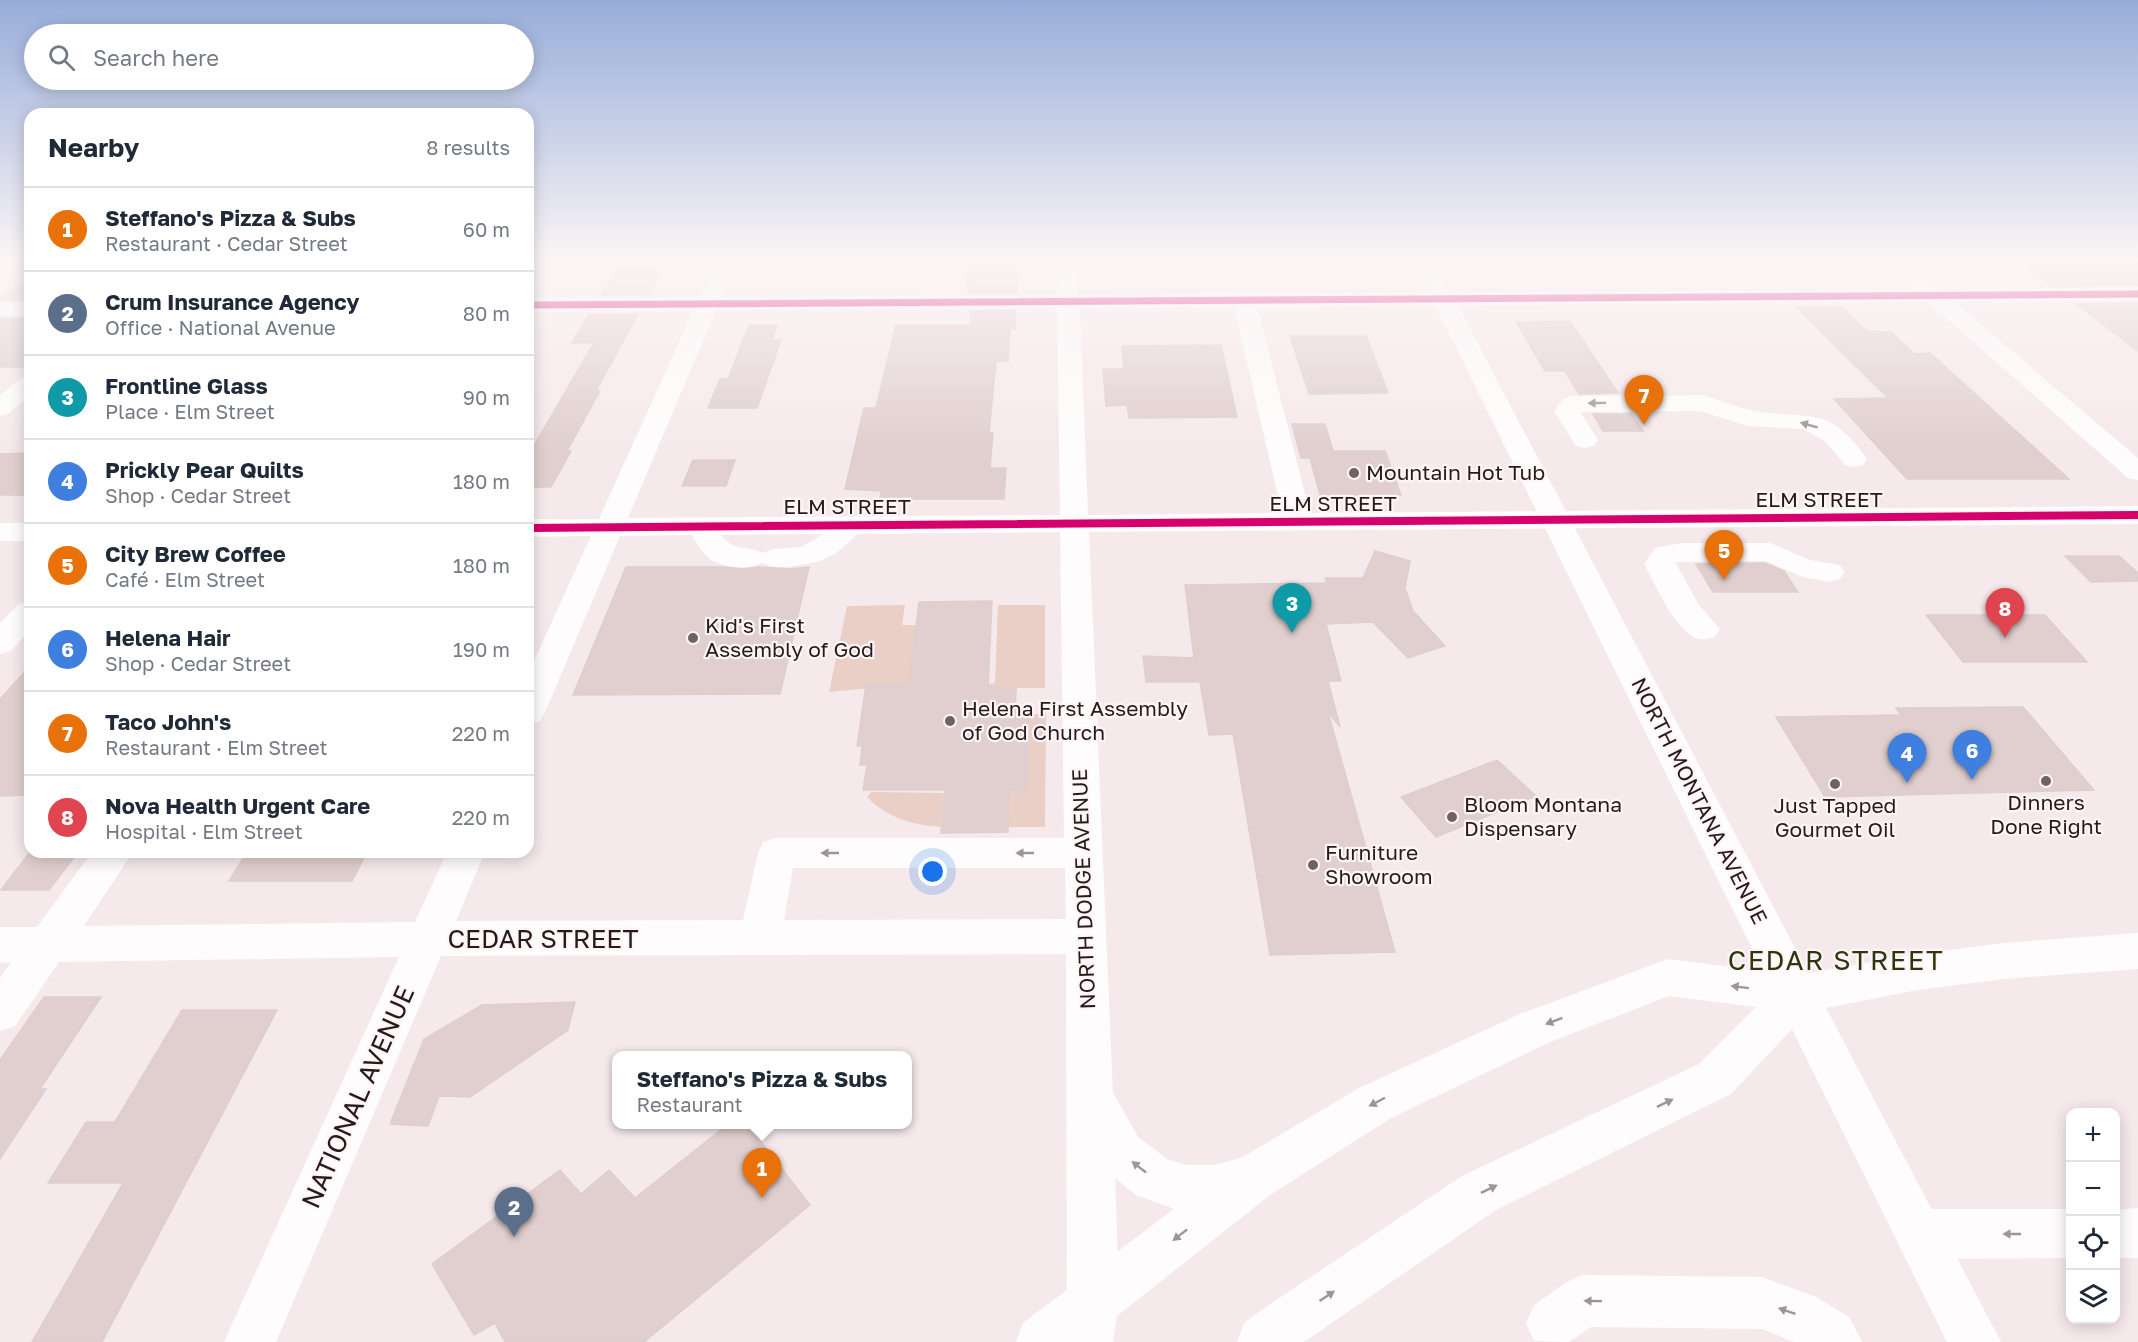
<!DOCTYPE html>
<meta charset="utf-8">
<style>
:root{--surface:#fff;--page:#f2f2f3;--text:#1f2937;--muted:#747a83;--line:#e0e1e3;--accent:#b45309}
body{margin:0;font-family:"Golos Text",sans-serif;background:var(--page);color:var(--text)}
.controls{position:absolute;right:18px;bottom:18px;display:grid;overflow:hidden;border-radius:12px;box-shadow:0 3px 15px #0003}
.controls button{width:54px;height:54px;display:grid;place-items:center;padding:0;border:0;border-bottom:2px solid var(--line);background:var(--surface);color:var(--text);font:30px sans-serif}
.you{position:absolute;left:933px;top:872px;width:21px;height:21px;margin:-15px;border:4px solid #fff;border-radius:50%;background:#1a73e8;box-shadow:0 0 0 9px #1a73e833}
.badge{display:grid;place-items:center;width:39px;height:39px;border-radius:50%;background:var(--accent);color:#fff;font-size:20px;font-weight:700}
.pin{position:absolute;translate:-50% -50px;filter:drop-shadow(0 2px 3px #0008)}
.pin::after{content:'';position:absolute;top:32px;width:21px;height:18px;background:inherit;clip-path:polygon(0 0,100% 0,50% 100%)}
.popup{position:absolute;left:612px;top:1051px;width:300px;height:78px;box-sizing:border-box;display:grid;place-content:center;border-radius:12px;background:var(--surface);filter:drop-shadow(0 2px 4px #0005);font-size:20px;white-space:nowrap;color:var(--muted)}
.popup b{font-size:22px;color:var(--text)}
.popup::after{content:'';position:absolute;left:50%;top:100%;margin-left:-12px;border:12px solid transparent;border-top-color:var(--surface)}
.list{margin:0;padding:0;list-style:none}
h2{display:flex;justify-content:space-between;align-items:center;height:78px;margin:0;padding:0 24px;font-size:26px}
h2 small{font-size:20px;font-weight:400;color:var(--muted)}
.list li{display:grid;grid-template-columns:39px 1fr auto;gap:18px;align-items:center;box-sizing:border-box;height:84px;padding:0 24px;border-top:2px solid var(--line)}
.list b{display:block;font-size:22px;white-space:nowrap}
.list p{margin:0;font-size:20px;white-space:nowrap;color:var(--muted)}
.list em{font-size:20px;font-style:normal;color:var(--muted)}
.icon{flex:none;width:33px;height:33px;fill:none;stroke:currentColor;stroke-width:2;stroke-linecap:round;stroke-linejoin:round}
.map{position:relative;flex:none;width:2138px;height:1342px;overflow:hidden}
.search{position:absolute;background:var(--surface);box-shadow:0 3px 15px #0003;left:24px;top:24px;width:510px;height:66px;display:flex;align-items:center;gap:15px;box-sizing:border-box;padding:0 21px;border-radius:33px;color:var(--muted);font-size:22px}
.panel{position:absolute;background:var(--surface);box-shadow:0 3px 15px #0003;left:24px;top:108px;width:510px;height:750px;border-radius:18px}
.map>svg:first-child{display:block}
.green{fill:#eacfc6}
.building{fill:#e1cfcf;stroke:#dccfcf;stroke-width:1.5}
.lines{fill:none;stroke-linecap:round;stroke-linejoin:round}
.minor{fill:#fefcfc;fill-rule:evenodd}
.major{fill:#fefcfc;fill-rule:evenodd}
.cycleway-far1-casing{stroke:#fef5f7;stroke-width:10}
.cycleway-casing{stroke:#fef5f7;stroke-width:11}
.cycleway-far1{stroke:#d6006c;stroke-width:7}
.cycleway{stroke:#d6006c;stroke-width:8}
.oneway{fill:#9d9697}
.poi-dot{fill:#6f6265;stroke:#fef5f7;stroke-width:2}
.labels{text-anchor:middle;stroke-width:4.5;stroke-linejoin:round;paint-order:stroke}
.poi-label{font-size:21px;fill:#27191c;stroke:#fef5f7;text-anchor:start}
.street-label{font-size:21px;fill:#27191c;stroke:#fef5f7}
.near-street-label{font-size:26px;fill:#27191c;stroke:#fef5f7}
.near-neighbourhood-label{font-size:27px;letter-spacing:1.5px;fill:#30350d;stroke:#fef5f7}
</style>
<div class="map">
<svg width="2138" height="1342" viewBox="0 0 2138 1342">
<rect width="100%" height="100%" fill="#f6e9ec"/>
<!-- green -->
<g class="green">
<path d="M 905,605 L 902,625 L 916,625 L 909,684 L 829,692 L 847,606 Z"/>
<path d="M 998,605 L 1045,605 L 1045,688 L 988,688 L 988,684 L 995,683 Z"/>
<path d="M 1001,714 L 1046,714 L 1045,827 L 1008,827 L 1009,790 L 1027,789 L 1028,717 L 1001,717 Z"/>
<path d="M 871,792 L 944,793 L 941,827 C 913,825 887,818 867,797 Z"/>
</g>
<!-- building -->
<g class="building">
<path d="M 966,260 L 1019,260 L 1017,293 L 968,293 Z"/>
<path d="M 2019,260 L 2138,260 L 2138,285 L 2052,286 Z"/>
<path d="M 617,269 L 663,269 L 648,295 L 601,295 Z"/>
<path d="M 30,276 L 30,300 L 0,300 L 0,298 Z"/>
<path d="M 2138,303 L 2138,351 L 2076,304 Z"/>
<path d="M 1796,307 L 1842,307 L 1867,331 L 1891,332 L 1915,354 L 1930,353 L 2069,479 L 1907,479 L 1834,399 L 1888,398 Z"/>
<path d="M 1016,310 L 1015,329 L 1010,329 L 1008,361 L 996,361 L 989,433 L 993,433 L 990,468 L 1006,468 L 1004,499 L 880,499 L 881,491 L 845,489 L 864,408 L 876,408 L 896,325 L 971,325 L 970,311 Z"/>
<path d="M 589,314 L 638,314 L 596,391 L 600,391 L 567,451 L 571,451 L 551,487 L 528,487 L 528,456 L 594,343 L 572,343 Z"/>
<rect x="0" y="318" width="30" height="49"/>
<path d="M 1570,321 L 1618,393 L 1579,394 L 1565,371 L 1545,371 L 1516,322 Z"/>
<path d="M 749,325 L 777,325 L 772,340 L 781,340 L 757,408 L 708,408 L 720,379 L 728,379 Z"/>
<path d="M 1290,336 L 1366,336 L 1388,393 L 1309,394 Z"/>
<path d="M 1221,345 L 1237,417 L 1129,418 L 1127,405 L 1106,406 L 1103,369 L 1124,369 L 1122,346 Z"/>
<path d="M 1593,414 L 1631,414 L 1643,431 L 1603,431 Z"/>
<path d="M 1292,424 L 1325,424 L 1333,451 L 1385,451 L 1401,495 L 1320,495 L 1310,458 L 1301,458 Z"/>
<path d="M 30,453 L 30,495 L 0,495 L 0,454 Z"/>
<path d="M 693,460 L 735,460 L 726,486 L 682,486 Z"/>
<path d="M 1375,551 L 1410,561 L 1405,588 L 1413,611 L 1445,646 L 1408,658 L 1373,622 L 1326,624 L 1341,681 L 1328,681 L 1340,727 L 1328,712 L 1395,952 L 1270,955 L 1233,734 L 1209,735 L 1200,682 L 1146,682 L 1143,656 L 1194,658 L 1185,585 L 1327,583 L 1325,578 L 1363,578 Z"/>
<path d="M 2065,556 L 2119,556 L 2138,573 L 2138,581 L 2091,582 Z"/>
<path d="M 1765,563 L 1784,571 L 1798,592 L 1713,592 L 1696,564 Z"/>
<path d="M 626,567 L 723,567 L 743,569 L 759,567 L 789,569 L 809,567 L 780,694 L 573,695 Z"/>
<path d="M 992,601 L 988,688 L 1016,688 L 1015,717 L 1028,717 L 1027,790 L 1009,790 L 1008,832 L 941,833 L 945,790 L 863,790 L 867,765 L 860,765 L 862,746 L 857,746 L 866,685 L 909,684 L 919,602 Z"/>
<path d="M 1926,615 L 2045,615 L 2087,662 L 1963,662 Z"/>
<path d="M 30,666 L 30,795 L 0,796 L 0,699 Z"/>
<path d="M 2023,707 L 2094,790 L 1825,797 L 1776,717 L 1901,715 L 1896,708 Z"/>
<path d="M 1497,760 L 1536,796 L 1436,837 L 1401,797 Z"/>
<path d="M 30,852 L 78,852 L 49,890 L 1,890 Z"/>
<path d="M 247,852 L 367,852 L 352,881 L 229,881 Z"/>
<path d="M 44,997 L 101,997 L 40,1089 L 46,1089 L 0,1159 L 0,1060 Z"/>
<path d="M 575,1002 L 568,1030 L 470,1097 L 439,1096 L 428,1126 L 390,1124 L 424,1039 L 482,1005 Z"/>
<path d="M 182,1010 L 277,1010 L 102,1342 L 32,1342 L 123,1183 L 48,1183 L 86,1122 L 115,1122 Z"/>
<path d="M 727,1125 L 748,1125 L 810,1205 L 644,1342 L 505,1342 L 495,1323 L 474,1335 L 432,1264 L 560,1170 L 581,1194 L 609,1170 L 635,1198 Z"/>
</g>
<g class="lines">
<!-- minor -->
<g class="minor">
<path d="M 0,260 L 18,260 L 8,271 L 0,272 Z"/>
<path d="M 716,260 L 737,260 L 722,297 L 1057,295 L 1056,260 L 1078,260 L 1079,295 L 1912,289 L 1882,260 L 1905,260 L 1939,289 L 2138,287 L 2138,301 L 1954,302 L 2138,458 L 2138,480 L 2128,478 L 1928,302 L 1257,307 L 1310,513 L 2138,506 L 2138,524 L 1089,532 L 1112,1071 L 1119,1301 L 1111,1319 L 1093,1327 L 1075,1319 L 1067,1301 L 1066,954 L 441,956 L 276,1342 L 224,1342 L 399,957 L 59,962 L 15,1026 L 0,1031 L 0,978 L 11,962 L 0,963 L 0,927 L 37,927 L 92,852 L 133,852 L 84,926 L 415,922 L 447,852 L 485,852 L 456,921 L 743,920 L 758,853 L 763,842 L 777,838 L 1064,838 L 1060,532 L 858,534 L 835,554 L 820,561 L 789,567 L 774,567 L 762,563 C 749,570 723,568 710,559 C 702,553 697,543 692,535 L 620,536 L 545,712 L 540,721 L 528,724 L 528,674 L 591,536 L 528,537 L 528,519 L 599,519 L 693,311 L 528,312 L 528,298 L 700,297 ZM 1234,307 L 1282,513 L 1088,515 L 1080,308 ZM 1057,308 L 1060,515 L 628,518 L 716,310 ZM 823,534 L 802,547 L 774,549 L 762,553 C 746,544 735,553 721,535 ZM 793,868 L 1065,868 L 1066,919 L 784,920 Z"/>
<rect x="0" y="302" width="30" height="14"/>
<path d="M 30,376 L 30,396 L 9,413 L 0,416 L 0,395 L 21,378 Z"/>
<path d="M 1702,395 C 1718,399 1734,407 1751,410 C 1807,421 1828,402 1867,459 L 1863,465 L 1854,467 L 1845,465 L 1825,441 L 1803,429 L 1748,426 L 1700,411 L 1580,412 L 1598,440 L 1594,446 L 1585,448 L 1576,446 L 1554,411 L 1563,399 L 1572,396 Z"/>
<rect x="0" y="523" width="30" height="18"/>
<path d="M 1682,543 L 1770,543 L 1810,560 L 1840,565 L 1844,572 L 1840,579 L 1829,582 L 1803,577 L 1765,561 L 1675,562 L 1699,605 L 1720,629 L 1715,637 C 1707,639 1700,641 1692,636 C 1670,621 1657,587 1644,564 L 1655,548 Z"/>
<path d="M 30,601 L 30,630 L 11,651 L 0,654 L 0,623 L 19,604 Z"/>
<path d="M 2138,1208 L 2138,1258 L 2116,1258 L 2116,1210 Z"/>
<path d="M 1920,1209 L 2070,1209 L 2070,1258 L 1920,1259 L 1903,1251 L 1895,1234 L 1903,1217 Z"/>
<path d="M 1583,1275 L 1762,1277 L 1816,1297 L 1849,1317 L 1862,1342 L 1794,1342 L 1762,1329 L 1591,1327 L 1569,1342 L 1534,1341 L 1526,1323 L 1534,1305 L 1565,1283 Z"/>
</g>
<!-- major -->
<path class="major" d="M 1413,260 L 1434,260 L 1808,973 L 1912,955 L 2003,943 L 2138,933 L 2138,969 L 2003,979 L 1912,991 L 1826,1008 L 2001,1342 L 1947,1342 L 1792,1029 L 1731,1094 L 1496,1210 L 1304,1342 L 1237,1342 L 1244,1323 L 1260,1311 L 1462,1176 L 1699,1064 L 1756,1007 L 1669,996 L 1550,1042 L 1391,1118 L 1270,1195 L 1117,1316 L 1113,1342 L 1016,1342 L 1023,1323 L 1174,1209 L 1136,1195 L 1104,1169 L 1067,1095 L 1074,1080 L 1090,1073 L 1106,1080 L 1138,1137 L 1167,1159 L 1186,1165 L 1215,1165 L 1243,1157 L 1359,1088 L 1520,1014 L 1668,959 L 1763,971 Z"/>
<defs>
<path id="cycleway-far1" d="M 528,305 L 2138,294"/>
<path id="cycleway" d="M 528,528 L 2138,515"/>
</defs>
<!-- cycleway-far1 casing -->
<use href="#cycleway-far1" class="cycleway-far1-casing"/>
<!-- cycleway casing -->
<use href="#cycleway" class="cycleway-casing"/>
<!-- cycleway-far1 -->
<use href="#cycleway-far1" class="cycleway-far1"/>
<!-- cycleway -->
<use href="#cycleway" class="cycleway"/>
</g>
<!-- one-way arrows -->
<defs><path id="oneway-solid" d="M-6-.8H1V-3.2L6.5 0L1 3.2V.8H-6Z" transform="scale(1.5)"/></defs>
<g class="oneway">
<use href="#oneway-solid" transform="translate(1597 403) rotate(179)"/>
<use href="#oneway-solid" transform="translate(1809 425) rotate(-164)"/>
<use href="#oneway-solid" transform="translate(830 853) rotate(180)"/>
<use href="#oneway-solid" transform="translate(1025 853) rotate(180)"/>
<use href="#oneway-solid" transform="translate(1740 987) rotate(-173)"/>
<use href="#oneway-solid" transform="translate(1554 1021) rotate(159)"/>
<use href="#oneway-solid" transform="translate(1377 1102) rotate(152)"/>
<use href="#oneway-solid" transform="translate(1665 1103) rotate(-26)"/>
<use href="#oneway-solid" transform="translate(1139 1167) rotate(-142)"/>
<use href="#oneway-solid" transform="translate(1489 1189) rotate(-26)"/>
<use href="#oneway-solid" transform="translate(2012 1234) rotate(180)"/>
<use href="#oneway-solid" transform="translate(1180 1235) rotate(142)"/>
<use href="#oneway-solid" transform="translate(1327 1296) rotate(-34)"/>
<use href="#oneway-solid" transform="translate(1593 1301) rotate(-179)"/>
<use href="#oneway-solid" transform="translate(1787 1311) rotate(-161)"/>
</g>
<!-- sky -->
<linearGradient id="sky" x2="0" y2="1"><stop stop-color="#97add9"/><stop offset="0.58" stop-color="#fbf5f6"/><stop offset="1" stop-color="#fbf5f6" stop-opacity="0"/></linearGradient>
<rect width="2138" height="448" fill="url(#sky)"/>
<!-- markers -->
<g class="poi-dot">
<circle cx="1354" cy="473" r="6"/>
<circle cx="693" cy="638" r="6"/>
<circle cx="950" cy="721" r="6"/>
<circle cx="2046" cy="781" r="6"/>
<circle cx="1835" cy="784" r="6"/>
<circle cx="1452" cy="817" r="6"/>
<circle cx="1313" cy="865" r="6"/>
</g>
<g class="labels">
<!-- poi labels -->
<g class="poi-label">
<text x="1366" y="480">Mountain Hot Tub</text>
<text x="705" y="633">Kid's First<tspan x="705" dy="24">Assembly of God</tspan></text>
<text x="962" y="716">Helena First Assembly<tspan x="962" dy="24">of God Church</tspan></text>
<text x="2046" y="810" text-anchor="middle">Dinners<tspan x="2046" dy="24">Done Right</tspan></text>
<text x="1464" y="812">Bloom Montana<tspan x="1464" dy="24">Dispensary</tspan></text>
<text x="1835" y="813" text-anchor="middle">Just Tapped<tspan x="1835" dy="24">Gourmet Oil</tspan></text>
<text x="1325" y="860">Furniture<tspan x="1325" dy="24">Showroom</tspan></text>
</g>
<!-- street labels -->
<g class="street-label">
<text x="1819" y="507">ELM STREET</text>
<text x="1333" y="511">ELM STREET</text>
<text x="847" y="514">ELM STREET</text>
<text transform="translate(1699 801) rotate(63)" y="7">NORTH MONTANA AVENUE</text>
<text transform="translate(1084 889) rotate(-92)" y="7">NORTH DODGE AVENUE</text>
</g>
<!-- near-street labels -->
<g class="near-street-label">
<text x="543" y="948">CEDAR STREET</text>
<text transform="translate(358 1097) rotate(-66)" y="9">NATIONAL AVENUE</text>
</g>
<!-- near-neighbourhood labels -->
<g class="near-neighbourhood-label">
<text x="1836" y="970">CEDAR STREET</text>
</g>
</g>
</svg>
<div class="controls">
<button>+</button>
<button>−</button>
<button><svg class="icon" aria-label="locate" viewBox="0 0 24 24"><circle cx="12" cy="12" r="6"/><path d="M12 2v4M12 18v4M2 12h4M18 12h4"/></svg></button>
<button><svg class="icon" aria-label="layers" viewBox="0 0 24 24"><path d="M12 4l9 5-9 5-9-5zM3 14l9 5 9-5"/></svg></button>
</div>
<div class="you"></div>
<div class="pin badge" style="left:762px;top:1198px;background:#e8710a">1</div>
<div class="popup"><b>Steffano's Pizza &amp; Subs</b>Restaurant</div>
<div class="pin badge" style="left:514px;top:1237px;background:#5c6f8a">2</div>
<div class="pin badge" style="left:1292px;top:633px;background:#0f9aa8">3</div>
<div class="pin badge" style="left:1907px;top:783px;background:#3f7fe0">4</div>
<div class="pin badge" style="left:1724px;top:580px;background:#e8710a">5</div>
<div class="pin badge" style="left:1972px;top:780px;background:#3f7fe0">6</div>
<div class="pin badge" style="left:1644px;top:425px;background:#e8710a">7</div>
<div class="pin badge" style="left:2005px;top:638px;background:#e0444e">8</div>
<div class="search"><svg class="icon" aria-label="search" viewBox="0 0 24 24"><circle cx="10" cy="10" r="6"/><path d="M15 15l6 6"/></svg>Search here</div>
<section class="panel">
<h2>Nearby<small>8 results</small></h2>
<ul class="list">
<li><span class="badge" style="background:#e8710a">1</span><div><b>Steffano's Pizza &amp; Subs</b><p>Restaurant · Cedar Street</p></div><em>60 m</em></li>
<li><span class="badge" style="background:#5c6f8a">2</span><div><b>Crum Insurance Agency</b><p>Office · National Avenue</p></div><em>80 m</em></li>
<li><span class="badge" style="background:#0f9aa8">3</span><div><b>Frontline Glass</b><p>Place · Elm Street</p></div><em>90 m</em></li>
<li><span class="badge" style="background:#3f7fe0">4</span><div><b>Prickly Pear Quilts</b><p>Shop · Cedar Street</p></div><em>180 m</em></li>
<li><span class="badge" style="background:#e8710a">5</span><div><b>City Brew Coffee</b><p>Café · Elm Street</p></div><em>180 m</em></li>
<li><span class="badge" style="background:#3f7fe0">6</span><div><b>Helena Hair</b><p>Shop · Cedar Street</p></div><em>190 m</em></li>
<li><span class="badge" style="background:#e8710a">7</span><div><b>Taco John's</b><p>Restaurant · Elm Street</p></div><em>220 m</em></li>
<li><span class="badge" style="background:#e0444e">8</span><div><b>Nova Health Urgent Care</b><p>Hospital · Elm Street</p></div><em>220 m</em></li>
</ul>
</section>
</div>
